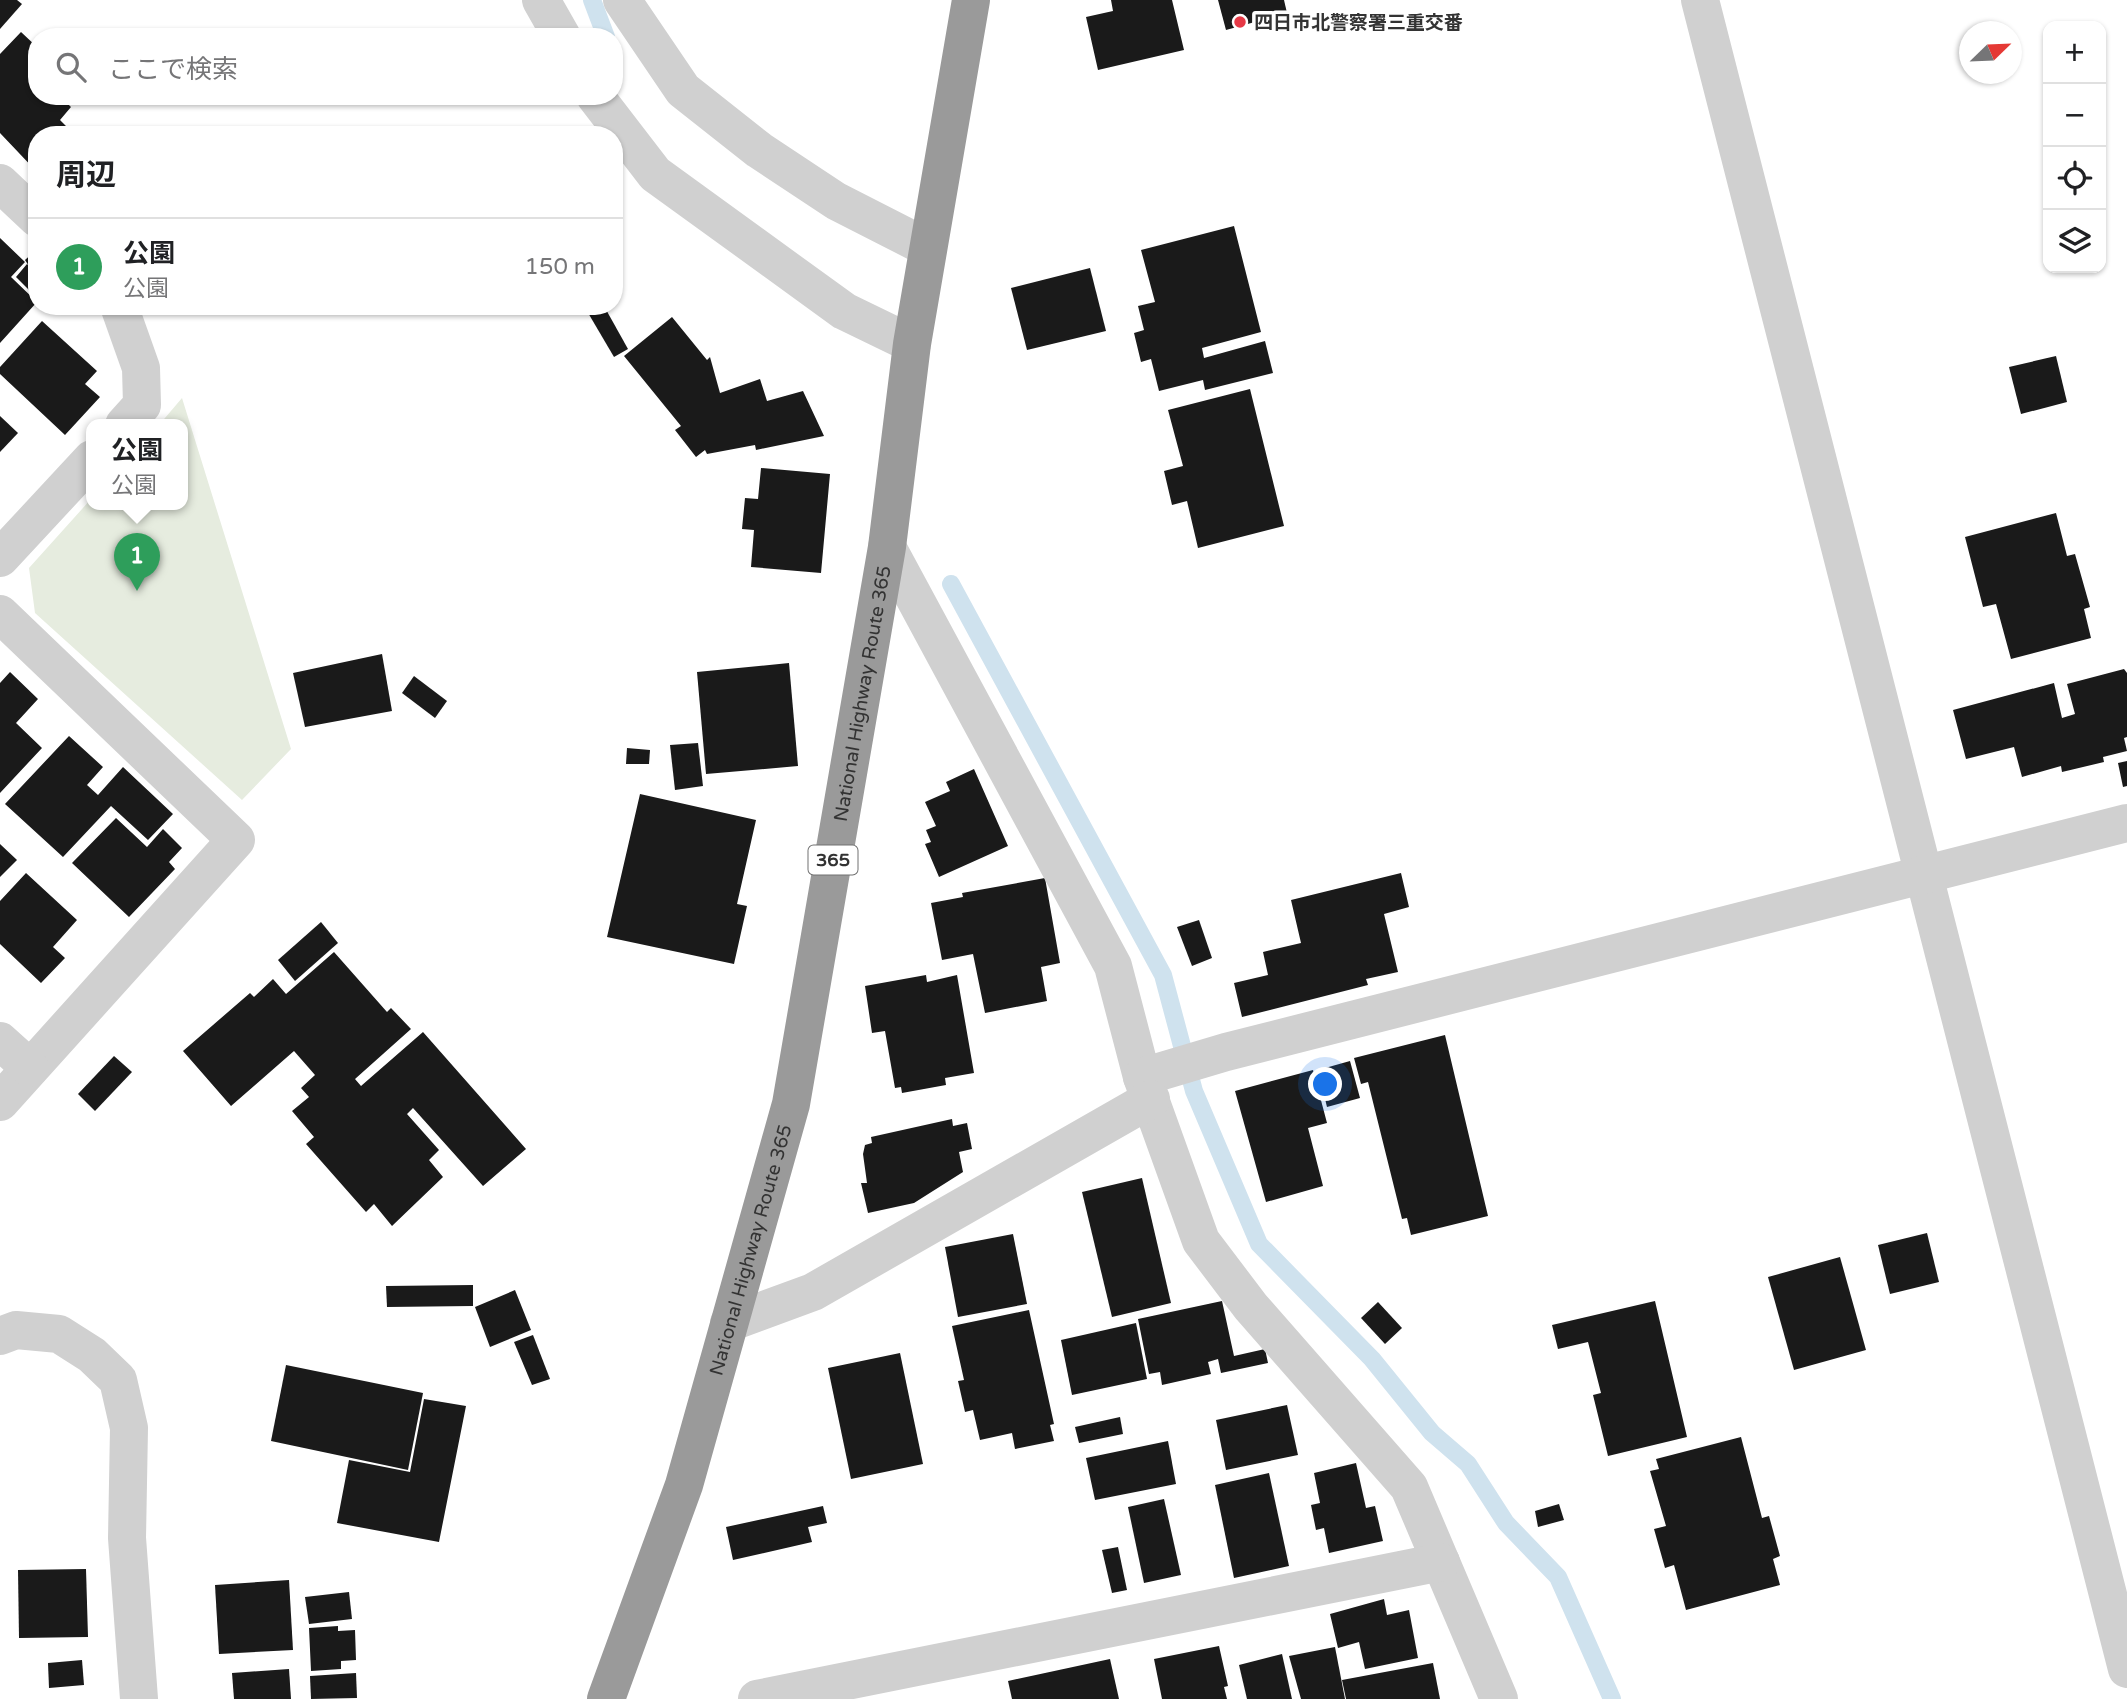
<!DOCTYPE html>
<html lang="ja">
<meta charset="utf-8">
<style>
:root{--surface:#fff;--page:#f6f6f6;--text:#202124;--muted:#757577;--line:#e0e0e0;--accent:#e63946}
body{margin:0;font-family:"Varela Round","Noto Sans JP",sans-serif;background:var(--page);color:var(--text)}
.controls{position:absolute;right:21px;top:21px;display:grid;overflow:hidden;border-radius:14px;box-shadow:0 2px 5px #0004}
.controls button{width:63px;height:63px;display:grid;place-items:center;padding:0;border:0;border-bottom:2px solid var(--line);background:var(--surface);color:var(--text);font:35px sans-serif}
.compass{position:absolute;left:1959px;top:21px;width:63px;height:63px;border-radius:50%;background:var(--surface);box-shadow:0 2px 5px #0004;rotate:67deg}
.you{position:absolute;left:1326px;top:1085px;width:24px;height:24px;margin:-18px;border:5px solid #fff;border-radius:50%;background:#1a73e8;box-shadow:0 0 0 10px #1a73e833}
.badge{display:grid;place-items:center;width:46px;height:46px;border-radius:50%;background:var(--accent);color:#fff;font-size:23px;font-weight:700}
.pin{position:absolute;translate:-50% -58px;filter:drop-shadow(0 2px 4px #0008)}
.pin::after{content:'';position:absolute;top:37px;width:24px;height:21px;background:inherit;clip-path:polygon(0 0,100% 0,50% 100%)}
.popup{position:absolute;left:86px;top:419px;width:102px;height:91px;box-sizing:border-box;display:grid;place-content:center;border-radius:14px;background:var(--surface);filter:drop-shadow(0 2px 5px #0005);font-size:23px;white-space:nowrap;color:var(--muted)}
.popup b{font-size:26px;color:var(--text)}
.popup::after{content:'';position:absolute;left:50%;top:100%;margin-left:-14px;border:14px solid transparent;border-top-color:var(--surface)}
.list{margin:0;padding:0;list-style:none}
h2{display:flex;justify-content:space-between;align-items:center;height:91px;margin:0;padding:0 28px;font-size:30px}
h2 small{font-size:23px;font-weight:400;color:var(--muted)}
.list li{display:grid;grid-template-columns:46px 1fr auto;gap:21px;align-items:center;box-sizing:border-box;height:98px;padding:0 28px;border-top:2px solid var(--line)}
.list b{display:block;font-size:26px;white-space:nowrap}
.list p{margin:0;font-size:23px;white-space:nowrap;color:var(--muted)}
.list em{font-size:23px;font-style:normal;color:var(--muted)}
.icon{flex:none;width:38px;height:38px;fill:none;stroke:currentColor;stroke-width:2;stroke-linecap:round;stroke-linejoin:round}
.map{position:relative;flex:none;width:2127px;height:1699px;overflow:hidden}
.search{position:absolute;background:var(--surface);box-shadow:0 2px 5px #0004;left:28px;top:28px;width:595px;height:77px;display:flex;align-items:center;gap:18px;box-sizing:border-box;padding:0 24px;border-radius:28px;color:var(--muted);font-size:26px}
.panel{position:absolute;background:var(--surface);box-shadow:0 2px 5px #0004;left:28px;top:126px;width:595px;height:189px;border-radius:28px}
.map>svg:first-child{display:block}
.green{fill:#e6ecdf}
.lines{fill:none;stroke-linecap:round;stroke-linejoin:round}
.stream{stroke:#cfe2ee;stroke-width:18}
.building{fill:#1a1a1a}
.street{stroke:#d0d0d0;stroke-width:38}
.highway{stroke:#9a9a9a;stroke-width:38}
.poi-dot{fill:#e63946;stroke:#fff;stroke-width:2.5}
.labels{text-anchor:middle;stroke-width:7;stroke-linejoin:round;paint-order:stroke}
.shield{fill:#fff;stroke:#707070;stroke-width:2}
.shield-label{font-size:18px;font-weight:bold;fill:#333}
.poi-label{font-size:19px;font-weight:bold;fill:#333;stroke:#fff;text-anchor:start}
.street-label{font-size:19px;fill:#333;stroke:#fff}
</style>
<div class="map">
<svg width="2127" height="1699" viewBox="0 0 2127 1699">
<rect width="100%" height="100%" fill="#fff"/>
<!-- green -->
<path class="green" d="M 182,398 L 291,749 L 242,800 L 35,613 L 29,568 L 91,499 L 92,505 L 182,505 L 182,425 L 159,425 Z"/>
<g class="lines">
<!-- stream -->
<g class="stream">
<path d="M 592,0 L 606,37"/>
<path d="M 951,584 L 1163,975 L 1194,1091 L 1259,1244 L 1372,1359 L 1432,1433 L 1468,1464 L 1506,1523 L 1558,1577 L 1612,1699"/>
</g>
</g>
<!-- building -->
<g class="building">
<path d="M 0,0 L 17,0 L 22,4 L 0,29 Z"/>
<path d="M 1111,0 L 1172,0 L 1184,50 L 1098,70 L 1086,17 L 1113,11 Z"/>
<path d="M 1218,0 L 1284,0 L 1287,13 L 1226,30 Z"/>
<path d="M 21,32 L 37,47 L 37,96 L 60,96 L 71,107 L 60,120 L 75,135 L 37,135 L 37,172 L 0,133 L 0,54 Z"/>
<path d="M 1234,226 L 1261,332 L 1202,348 L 1204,358 L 1265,341 L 1273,373 L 1205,390 L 1203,380 L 1159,391 L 1151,359 L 1141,362 L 1134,333 L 1144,330 L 1138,306 L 1155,302 L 1141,250 Z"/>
<path d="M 0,238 L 25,262 L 11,277 L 37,302 L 0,343 Z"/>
<path d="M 37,249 L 37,298 L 16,277 L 27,264 L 29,266 L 25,260 Z"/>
<path d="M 1090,268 L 1106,331 L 1027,350 L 1011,288 Z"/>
<path d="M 584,306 L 604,306 L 628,349 L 614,357 Z"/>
<path d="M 672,317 L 707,360 L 710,357 L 720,393 L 760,379 L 767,401 L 803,391 L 824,436 L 756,450 L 755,445 L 707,454 L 705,450 L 696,457 L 675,430 L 681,426 L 624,356 Z"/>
<path d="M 42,321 L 97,371 L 85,384 L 100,397 L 65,435 L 0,374 L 0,367 Z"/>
<path d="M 2056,356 L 2067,402 L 2021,414 L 2009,367 Z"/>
<path d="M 1250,389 L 1284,526 L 1198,548 L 1187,501 L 1172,505 L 1164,471 L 1183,466 L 1168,410 Z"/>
<path d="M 0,416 L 18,433 L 0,452 Z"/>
<path d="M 761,468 L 830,474 L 821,573 L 751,567 L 754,530 L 742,529 L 745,498 L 758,499 Z"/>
<path d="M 2056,513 L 2067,556 L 2075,554 L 2090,607 L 2084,609 L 2091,638 L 2011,659 L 1996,604 L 1983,607 L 1965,537 Z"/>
<path d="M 382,654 L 392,711 L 305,727 L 293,673 Z"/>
<path d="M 789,663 L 798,766 L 706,774 L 697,672 Z"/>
<path d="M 2124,669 L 2127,673 L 2127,737 L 2124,738 L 2127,751 L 2103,757 L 2104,762 L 2062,772 L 2061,766 L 2022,777 L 2014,747 L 1966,759 L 1953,710 L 2054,683 L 2062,718 L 2075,714 L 2067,684 Z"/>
<path d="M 10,672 L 38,699 L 16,723 L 42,748 L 0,793 L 0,683 Z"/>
<path d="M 414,676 L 447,701 L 435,718 L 402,693 Z"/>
<path d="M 69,736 L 103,767 L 87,785 L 98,795 L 123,767 L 173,814 L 148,840 L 111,806 L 63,857 L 5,804 Z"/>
<path d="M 698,743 L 703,786 L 675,790 L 670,745 Z"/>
<path d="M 627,748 L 650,750 L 649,764 L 626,764 Z"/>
<path d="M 2127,761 L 2127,786 L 2123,787 L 2118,763 Z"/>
<path d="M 974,769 L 1008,846 L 939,877 L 925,844 L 931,842 L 926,830 L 936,826 L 925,802 L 950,791 L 946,782 Z"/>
<path d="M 640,794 L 756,820 L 737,904 L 747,906 L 734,964 L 607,937 Z"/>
<path d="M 116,818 L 147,847 L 163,829 L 182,848 L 169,862 L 175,869 L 129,917 L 72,863 Z"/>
<path d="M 0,844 L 17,860 L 0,877 Z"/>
<path d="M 26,873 L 77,920 L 53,947 L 65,958 L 41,983 L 0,944 L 0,901 Z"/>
<path d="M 1401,873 L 1409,907 L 1384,914 L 1398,972 L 1366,979 L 1368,985 L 1242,1017 L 1234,983 L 1268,975 L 1263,952 L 1301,943 L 1291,900 Z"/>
<path d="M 1045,878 L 1060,963 L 1041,967 L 1047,1001 L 985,1013 L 973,954 L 942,960 L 931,903 L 963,897 L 962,893 Z"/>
<path d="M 1199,920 L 1212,958 L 1192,966 L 1177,927 Z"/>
<path d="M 321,922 L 338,943 L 295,981 L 278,960 Z"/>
<path d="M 334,952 L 387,1012 L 391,1008 L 411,1029 L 355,1079 L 361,1086 L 423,1032 L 526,1149 L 483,1186 L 413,1108 L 407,1114 L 439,1150 L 429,1160 L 443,1177 L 392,1226 L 374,1204 L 366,1212 L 306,1144 L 314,1137 L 292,1111 L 309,1097 L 301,1088 L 315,1075 L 294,1051 L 231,1106 L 183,1051 L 250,993 L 254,997 L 273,979 L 286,994 Z"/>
<path d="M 926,975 L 927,982 L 957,975 L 974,1073 L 945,1078 L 946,1085 L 902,1093 L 901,1087 L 895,1088 L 885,1031 L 872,1033 L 865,986 Z"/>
<path d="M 1445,1035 L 1488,1216 L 1411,1235 L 1407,1218 L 1402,1219 L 1368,1082 L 1361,1084 L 1354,1058 Z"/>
<path d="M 114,1056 L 132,1072 L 95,1111 L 78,1094 Z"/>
<path d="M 1350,1061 L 1360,1098 L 1327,1107 L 1318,1070 Z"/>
<path d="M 1313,1070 L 1327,1123 L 1308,1128 L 1323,1186 L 1266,1202 L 1235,1091 Z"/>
<path d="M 952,1119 L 953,1126 L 967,1123 L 972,1149 L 959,1152 L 963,1172 L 914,1203 L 868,1213 L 861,1183 L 867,1183 L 863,1154 L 865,1145 L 872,1143 L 871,1137 Z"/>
<path d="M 1142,1178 L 1171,1303 L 1112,1317 L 1082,1192 Z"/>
<path d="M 1927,1233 L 1939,1282 L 1890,1294 L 1878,1245 Z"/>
<path d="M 1013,1234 L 1027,1304 L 958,1317 L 945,1247 Z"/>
<path d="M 1840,1257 L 1866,1350 L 1794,1370 L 1768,1277 Z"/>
<path d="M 473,1285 L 473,1306 L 387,1307 L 386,1286 Z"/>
<path d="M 515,1290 L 531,1330 L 490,1347 L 475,1307 Z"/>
<path d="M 1222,1301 L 1234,1356 L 1265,1349 L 1268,1363 L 1221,1373 L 1218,1359 L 1208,1362 L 1211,1374 L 1162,1385 L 1160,1372 L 1149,1374 L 1138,1319 Z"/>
<path d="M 1655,1301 L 1687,1437 L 1608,1456 L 1593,1395 L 1601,1393 L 1588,1342 L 1558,1349 L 1552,1325 Z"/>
<path d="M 1378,1302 L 1402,1328 L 1385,1344 L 1361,1318 Z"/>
<path d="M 1029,1310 L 1054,1424 L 1050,1425 L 1054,1441 L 1015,1449 L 1012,1433 L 980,1440 L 973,1410 L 965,1412 L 958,1381 L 964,1380 L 952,1326 Z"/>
<path d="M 1136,1323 L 1147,1379 L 1072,1395 L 1061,1340 Z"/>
<path d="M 533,1335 L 550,1379 L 532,1385 L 514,1342 Z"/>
<path d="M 900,1353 L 923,1464 L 851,1479 L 828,1368 Z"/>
<path d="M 286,1365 L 423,1393 L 408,1470 L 271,1441 Z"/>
<path d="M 424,1399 L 466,1406 L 439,1542 L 337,1523 L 349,1460 L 410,1472 Z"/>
<path d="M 1287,1405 L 1298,1455 L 1226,1470 L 1216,1420 Z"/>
<path d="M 1120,1417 L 1123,1434 L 1079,1443 L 1075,1427 Z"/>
<path d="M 1741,1437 L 1762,1518 L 1769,1516 L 1780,1556 L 1773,1559 L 1780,1585 L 1686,1610 L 1674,1565 L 1665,1568 L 1654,1529 L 1666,1526 L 1650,1471 L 1659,1469 L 1656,1459 Z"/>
<path d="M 1168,1441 L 1176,1484 L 1095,1500 L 1086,1458 Z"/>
<path d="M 1356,1463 L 1366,1508 L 1375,1506 L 1383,1541 L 1329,1553 L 1324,1528 L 1316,1530 L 1311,1505 L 1320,1503 L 1314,1473 Z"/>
<path d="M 1269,1473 L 1289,1566 L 1234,1578 L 1215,1485 Z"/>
<path d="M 1164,1499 L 1181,1575 L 1144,1583 L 1128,1507 Z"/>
<path d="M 1559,1504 L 1564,1520 L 1538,1527 L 1535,1511 Z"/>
<path d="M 823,1506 L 827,1523 L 808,1527 L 812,1542 L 733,1560 L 726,1527 Z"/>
<path d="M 1118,1547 L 1127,1590 L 1112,1593 L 1102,1550 Z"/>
<path d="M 86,1569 L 88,1637 L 19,1638 L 18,1570 Z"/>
<path d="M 289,1580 L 293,1650 L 219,1654 L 215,1585 Z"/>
<path d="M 349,1592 L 352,1619 L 309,1624 L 305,1597 Z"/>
<path d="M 1384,1599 L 1387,1615 L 1409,1610 L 1418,1658 L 1365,1669 L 1359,1642 L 1338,1648 L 1330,1614 Z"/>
<path d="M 338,1626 L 338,1631 L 355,1630 L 356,1660 L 341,1661 L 341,1669 L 311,1671 L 309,1628 Z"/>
<path d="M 1219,1646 L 1228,1686 L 1224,1687 L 1227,1699 L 1162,1699 L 1154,1659 Z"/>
<path d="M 1335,1647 L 1345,1699 L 1301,1699 L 1289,1656 Z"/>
<path d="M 1282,1654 L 1292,1699 L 1247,1699 L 1239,1665 Z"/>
<path d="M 1110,1659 L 1119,1699 L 1012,1699 L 1008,1681 Z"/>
<path d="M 82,1660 L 84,1685 L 49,1688 L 48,1663 Z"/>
<path d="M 1433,1663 L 1440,1699 L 1346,1699 L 1342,1680 Z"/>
<path d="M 289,1669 L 291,1699 L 234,1699 L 232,1673 Z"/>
<path d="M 356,1673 L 357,1698 L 311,1699 L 310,1676 Z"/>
</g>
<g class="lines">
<!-- street -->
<g class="street">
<path d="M 541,0 L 562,37"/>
<path d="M 622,0 L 683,90 L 759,150 L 836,201 L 928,248"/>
<path d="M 1700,0 L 2127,1669"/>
<path d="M 595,96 L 655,174 L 844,311 L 912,344"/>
<path d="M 0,183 L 37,218"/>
<path d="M 119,306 L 141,368 L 142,405 L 124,425"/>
<path d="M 887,547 L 1113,966 L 1142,1077 L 1201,1241 L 1251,1307 L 1409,1487 L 1499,1699"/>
<path d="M 0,558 L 92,459"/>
<path d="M 0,614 L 236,840 L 0,1102"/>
<path d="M 0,1041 L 30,1068"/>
<path d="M 1142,1077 L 1226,1052 L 2127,823"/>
<path d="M 729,1323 L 813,1292 L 1151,1099"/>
<path d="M 0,1336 L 16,1330 L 59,1334 L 92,1355 L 118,1380 L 129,1428 L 127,1538 L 139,1699"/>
<path d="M 757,1699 L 1441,1562"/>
</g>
<!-- highway -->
<path class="highway" id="s1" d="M 606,1699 L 684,1485 L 791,1104 L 887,547 L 912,344 L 971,0"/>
</g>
<!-- markers -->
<circle class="poi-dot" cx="1240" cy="22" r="7"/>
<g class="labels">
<!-- shield labels -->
<rect class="shield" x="808.5" y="845.5" width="49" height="29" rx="5"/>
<g class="shield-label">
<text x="833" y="866">365</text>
</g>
<!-- poi labels -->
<g class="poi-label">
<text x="1254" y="29">四日市北警察署三重交番</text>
</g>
<!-- street labels -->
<g class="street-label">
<text dy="7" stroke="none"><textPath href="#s1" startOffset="1040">National Highway Route 365</textPath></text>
<text dy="7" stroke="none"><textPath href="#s1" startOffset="472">National Highway Route 365</textPath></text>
</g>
</g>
</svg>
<div class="controls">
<button>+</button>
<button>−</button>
<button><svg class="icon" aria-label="locate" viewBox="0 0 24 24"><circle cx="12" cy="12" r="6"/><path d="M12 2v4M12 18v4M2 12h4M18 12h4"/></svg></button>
<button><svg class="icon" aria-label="layers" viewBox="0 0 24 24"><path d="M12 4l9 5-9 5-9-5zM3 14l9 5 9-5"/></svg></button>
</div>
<svg class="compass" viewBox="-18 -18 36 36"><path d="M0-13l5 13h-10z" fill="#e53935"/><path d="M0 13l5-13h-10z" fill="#757577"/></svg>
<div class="you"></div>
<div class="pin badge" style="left:137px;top:591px;background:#2e9e5b">1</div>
<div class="popup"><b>公園</b>公園</div>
<div class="search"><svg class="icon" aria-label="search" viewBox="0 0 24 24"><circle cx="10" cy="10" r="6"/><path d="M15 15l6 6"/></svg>ここで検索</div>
<section class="panel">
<h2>周辺<small></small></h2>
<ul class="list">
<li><span class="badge" style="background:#2e9e5b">1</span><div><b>公園</b><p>公園</p></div><em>150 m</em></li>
</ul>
</section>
</div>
